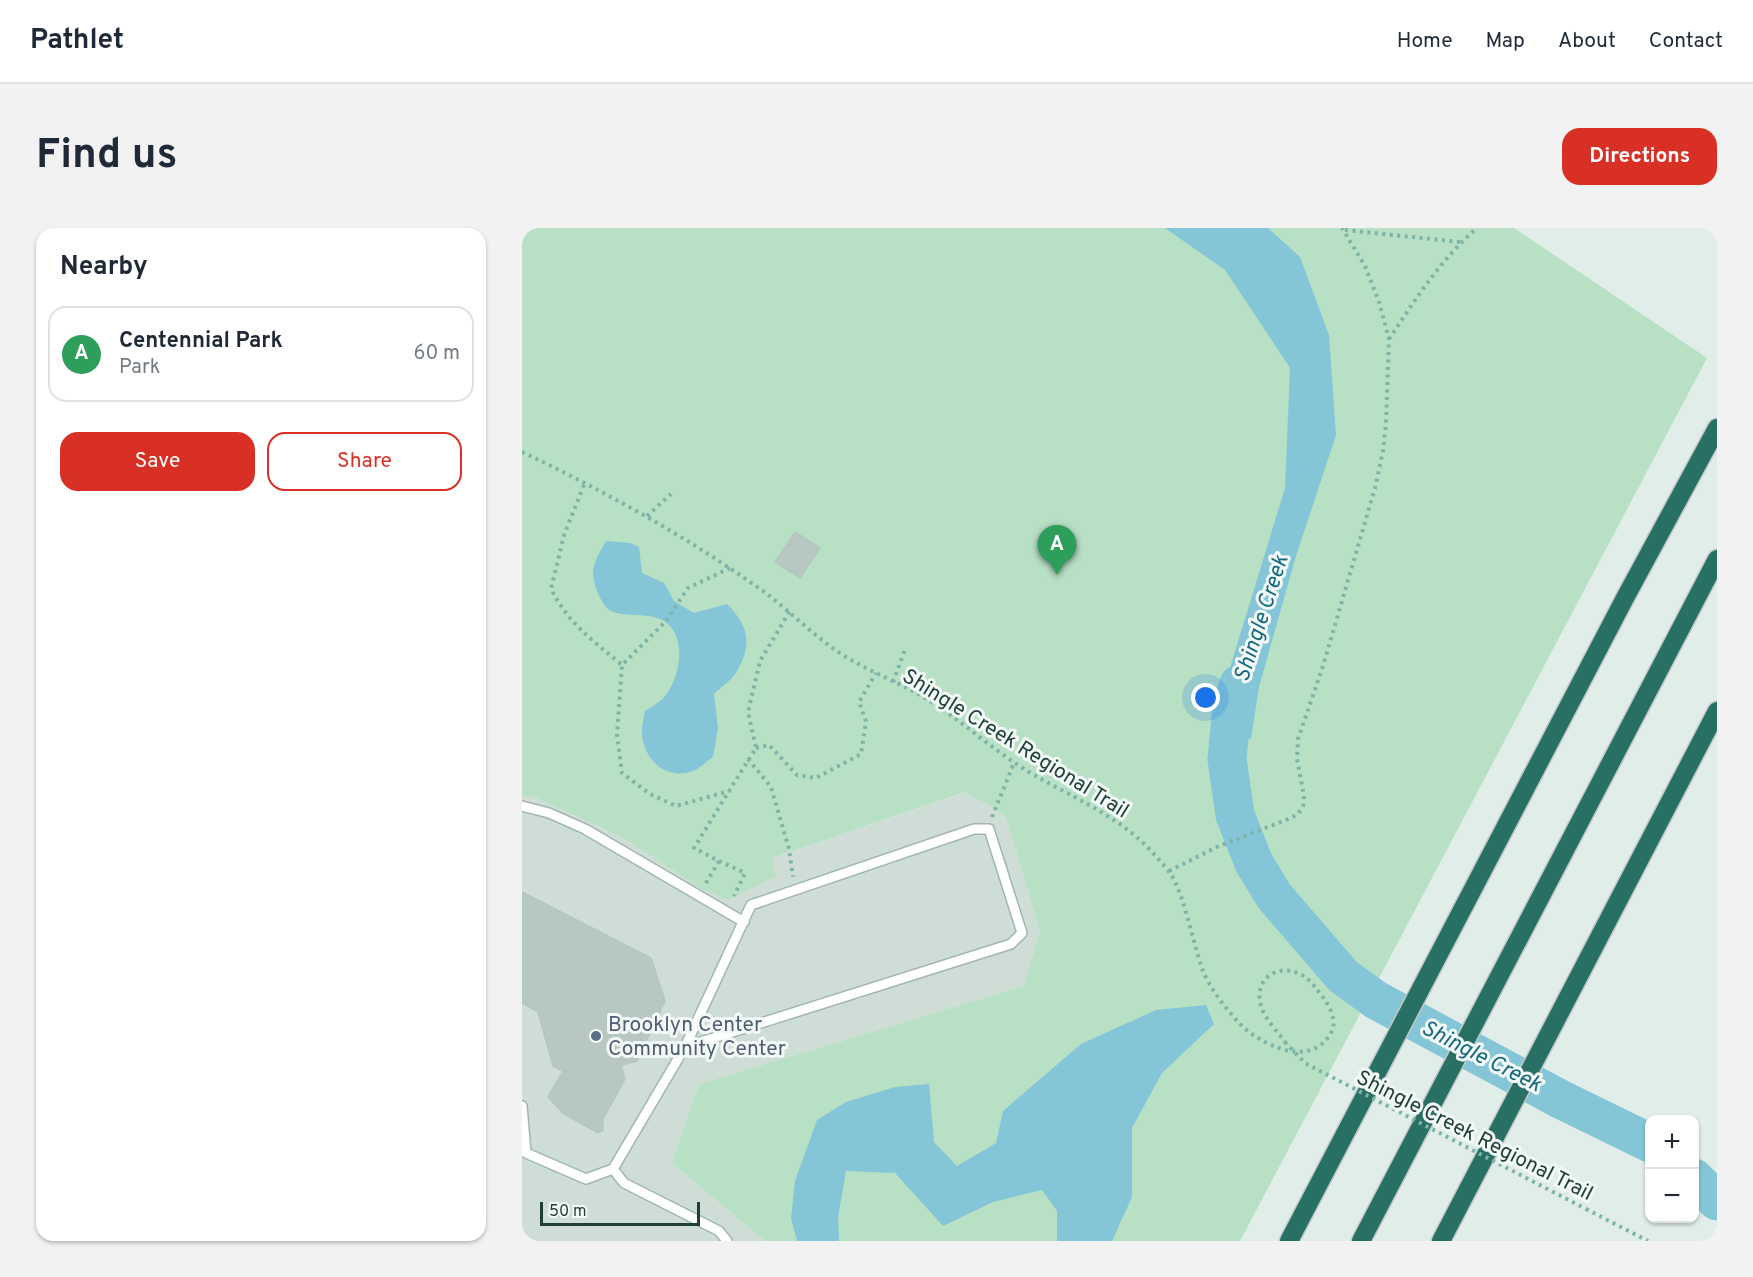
<!DOCTYPE html>
<meta charset="utf-8">
<style>
:root{--surface:#fff;--page:#f2f2f3;--text:#1f2937;--muted:#747a83;--line:#e0e1e3;--accent:#d93025}
body{margin:0;font-family:Overpass,sans-serif;background:var(--page);color:var(--text)}
.controls{position:absolute;right:18px;bottom:18px;display:grid;overflow:hidden;border-radius:12px;box-shadow:0 2px 4px #0004}
.controls button{width:54px;height:54px;display:grid;place-items:center;padding:0;border:0;border-bottom:2px solid var(--line);background:var(--surface);color:var(--text);font:30px sans-serif}
.scale{position:absolute;left:18px;bottom:15px;width:160px;box-sizing:border-box;padding-left:6px;border:3px solid #1f3f38;border-top:0;font-size:16px;line-height:21px;white-space:nowrap;color:#1f3f38;-webkit-text-stroke:4px #f2f9f6;paint-order:stroke}
.you{position:absolute;left:684px;top:470px;width:21px;height:21px;margin:-15px;border:4px solid #fff;border-radius:50%;background:#1a73e8;box-shadow:0 0 0 9px #1a73e833}
.badge{display:grid;place-items:center;width:39px;height:39px;border-radius:50%;background:var(--accent);color:#fff;font-size:20px;font-weight:700}
.pin{position:absolute;translate:-50% -50px;filter:drop-shadow(0 2px 3px #0008)}
.pin::after{content:'';position:absolute;top:32px;width:21px;height:18px;background:inherit;clip-path:polygon(0 0,100% 0,50% 100%)}
.list{margin:0;padding:0;list-style:none}
h2{display:flex;justify-content:space-between;align-items:center;height:78px;margin:0;padding:0 24px;font-size:26px}
h2 small{font-size:20px;font-weight:400;color:var(--muted)}
.list li{display:grid;grid-template-columns:39px 1fr auto;gap:18px;align-items:center;box-sizing:border-box;height:96px;margin:0 12px 12px;padding:0 12px;border:2px solid var(--line);border-radius:18px}
.list b{display:block;font-size:22px;white-space:nowrap}
.list p{margin:0;font-size:20px;white-space:nowrap;color:var(--muted)}
.list em{font-size:20px;font-style:normal;color:var(--muted)}
.actions{display:flex;gap:12px;padding:18px 24px}
.actions a{flex:1;padding:14px 0;border:2px solid var(--accent);border-radius:18px;text-align:center;font-size:21px;color:var(--accent)}
.actions .main{background:var(--accent);color:#fff}
.map{position:relative;flex:none;width:1195px;height:1013px;overflow:hidden;border-radius:18px}
header{display:flex;align-items:center;gap:36px;box-sizing:border-box;height:84px;padding:0 30px;background:var(--surface);border-bottom:2px solid var(--line)}
header strong{font-size:28px}
nav{display:flex;gap:33px;margin-inline-start:auto;font-size:21px}
.intro{display:flex;align-items:center;justify-content:space-between;box-sizing:border-box;height:144px;padding:0 36px}
h1{margin:0;font-size:42px}
.button{padding:15px 27px;border-radius:18px;background:var(--accent);color:#fff;font-size:21px;font-weight:700}
main{display:flex;gap:36px;padding:0 36px}
aside{flex:1;background:var(--surface);border-radius:18px;box-shadow:0 2px 4px #0004}
.map>svg:first-child{display:block}
.built{fill:#cfddd7}
.green{fill:#b8e0c5}
.water{fill:#84c6d7}
.lines{fill:none;stroke-linecap:round;stroke-linejoin:round}
.river{stroke:#84c6d7;stroke-width:39}
.building{fill:#b6c8c1;stroke:#b3c7c0;stroke-width:1.5}
.service-casing{stroke:#a3b5b0;stroke-width:12}
.motorway-casing{stroke:#c0c9c7;stroke-width:21}
.path{stroke:#7eb4a6;stroke-width:4;stroke-dasharray:3 4.5;stroke-linecap:butt}
.service{stroke:#fff;stroke-width:9}
.motorway{stroke:#286f64;stroke-width:18}
.path-bridge{stroke:#7eb4a6;stroke-width:4;stroke-dasharray:3 4.5;stroke-linecap:butt}
.service-dot{fill:#5c6f8a;stroke:#f2f9f6;stroke-width:2}
.labels{text-anchor:middle;stroke-width:6;stroke-linejoin:round;paint-order:stroke}
.street-label{font-size:21px;fill:#1f3f38;stroke:#f2f9f6}
.service-label{font-size:21px;fill:#4e5e75;stroke:#f2f9f6;text-anchor:start}
.water-label{font-size:22px;font-style:italic;fill:#146981;stroke:#f2f9f6}
</style>
<header>
<strong>Pathlet</strong>
<nav><a>Home</a><a>Map</a><a>About</a><a>Contact</a></nav>
</header>
<div class="intro"><h1>Find us</h1><a class="button">Directions</a></div>
<main>
<aside>
<h2>Nearby<small></small></h2>
<ul class="list">
<li><span class="badge" style="background:#2e9e5b">A</span><div><b>Centennial Park</b><p>Park</p></div><em>60 m</em></li>
</ul>
<div class="actions"><a class="main">Save</a><a>Share</a></div>
</aside>
<div class="map">
<svg width="1195" height="1013" viewBox="0 0 1195 1013">
<rect width="100%" height="100%" fill="#e1ede8"/>
<!-- built -->
<path class="built" d="M 445,564 L 483,587 L 518,703 L 502,758 L 177,856 L 150,935 L 243,1013 L 0,1013 L 0,567 L 14,570 L 100,609 L 178,660 L 250,635 L 252,629 Z"/>
<!-- green -->
<path class="green" d="M 0,0 L 992,0 L 1185,130 L 718,1013 L 243,1013 L 150,935 L 177,856 L 502,758 L 518,703 L 483,587 L 444,564 L 252,629 L 250,635 L 254,648 L 206,672 L 178,660 L 100,609 L 14,570 L 0,567 Z"/>
<!-- water -->
<g class="water">
<path d="M 643,0 L 746,0 L 778,29 L 807,107 L 814,207 L 774,328 L 737,459 L 729,511 L 688,505 L 763,260 L 768,140 L 703,42 Z"/>
<path d="M 84,313 L 108,315 L 117,319 L 120,345 L 142,355 L 152,373 L 172,385 L 205,376 C 226,397 231,416 215,443 C 210,452 199,459 192,466 L 196,500 L 191,529 C 184,534 176,542 168,544 C 142,551 122,531 120,506 C 119,499 122,490 123,483 C 129,479 137,475 142,469 C 160,449 167,400 135,390 C 123,385 101,389 89,383 C 78,377 68,349 72,338 C 74,329 80,321 84,313 Z"/>
<path d="M 684,777 L 692,796 L 640,845 L 610,900 L 610,969 L 590,1013 L 535,1013 L 535,983 L 520,962 L 471,974 L 421,998 L 373,945 L 324,943 L 316,989 L 317,1013 L 275,1013 L 269,990 L 273,953 L 295,892 L 324,874 L 373,859 L 407,856 L 412,914 L 435,938 L 474,915 L 481,883 L 559,816 L 634,782 Z"/>
</g>
<g class="lines">
<!-- river -->
<g class="river">
<path d="M 717,456 L 710,478 L 705,531 L 713,587 L 732,635 L 752,668 L 821,748 L 854,772 L 1038,871 L 1128,915"/>
<path d="M 1172,950 L 1195,973"/>
</g>
</g>
<!-- building -->
<g class="building">
<path d="M 273,304 L 298,320 L 278,350 L 253,334 Z"/>
<path d="M 0,664 L 129,730 L 143,773 L 115,833 L 99,837 L 103,851 L 81,891 L 81,902 L 76,905 L 42,886 L 26,869 L 41,843 L 31,838 L 16,784 L 0,775 Z"/>
</g>
<g class="lines">
<defs>
<g id="service">
<path d="M 0,578 L 27,585 L 63,601 L 222,694"/>
<path d="M 0,878 L 4,925 L 64,951 L 91,941 L 163,819 L 229,677 L 452,601 L 467,601 L 500,705 L 489,716 L 163,819"/>
<path d="M 91,941 L 102,955 L 197,1003 L 205,1013"/>
</g>
<g id="motorway">
<path d="M 767,1013 L 1103,370 L 1195,200"/>
<path d="M 839,1013 L 1195,331"/>
<path d="M 919,1013 L 1195,483"/>
</g>
</defs>
<!-- service casing -->
<use href="#service" class="service-casing"/>
<!-- motorway casing -->
<use href="#motorway" class="motorway-casing"/>
<!-- path -->
<g class="path">
<path d="M 823,2 L 938,14"/>
<path d="M 867,111 C 893,72 919,31 955,0"/>
<path d="M 0,224 C 80,262 158,305 231,356 C 264,378 290,408 324,429 C 352,446 384,457 411,475 C 446,498 476,526 512,547 C 552,570 600,590 631,625 C 639,634 648,643 653,654 C 665,679 671,715 681,743 C 689,762 702,778 716,794 C 735,814 779,838 803,813 C 809,807 813,799 811,791 C 810,780 800,768 793,759 C 770,728 729,744 739,778 C 743,791 755,803 763,814"/>
<path d="M 62,257 L 42,307 L 29,361 C 47,396 70,412 100,437"/>
<path d="M 125,288 L 149,266"/>
<path d="M 208,340 L 166,360 L 143,394 L 100,437 L 95,507 L 100,545 L 128,566 L 154,578 L 207,563 L 234,520 L 226,484 L 238,433 L 268,383"/>
<path d="M 371,454 L 384,419"/>
<path d="M 234,520 L 247,517 L 275,547 L 294,550 L 339,526 L 344,493 L 337,474 L 354,445"/>
<path d="M 226,531 L 249,559 L 267,621 L 271,649"/>
<path d="M 470,589 L 492,535"/>
<path d="M 197,633 L 223,645 L 212,668"/>
<path d="M 647,643 L 697,618 L 764,592 L 776,586 L 781,578 L 782,568 L 775,531 L 776,511 L 801,438 L 853,260 L 861,223 L 864,196 L 867,111 L 857,74 L 843,38 L 820,0"/>
<path d="M 184,655 L 197,633 L 172,620 L 207,563"/>
<path d="M 1064,981 L 1126,1013"/>
</g>
<!-- service -->
<use href="#service" class="service"/>
<!-- motorway -->
<use href="#motorway" class="motorway"/>
<!-- path-bridge -->
<path class="path-bridge" d="M 763,814 L 783,835 L 800,844 L 1064,981"/>
</g>
<!-- markers -->
<circle class="service-dot" cx="74" cy="808" r="6"/>
<g class="labels">
<!-- street labels -->
<g class="street-label">
<text transform="translate(494 515) rotate(32)" y="7">Shingle Creek Regional Trail</text>
<text transform="translate(953 907) rotate(27)" y="7">Shingle Creek Regional Trail</text>
</g>
<!-- service labels -->
<g class="service-label">
<text x="86" y="803">Brooklyn Center<tspan x="86" dy="24">Community Center</tspan></text>
</g>
<!-- water labels -->
<g class="water-label">
<text transform="translate(738 390) rotate(-72)" y="8">Shingle Creek</text>
<text transform="translate(960 827) rotate(27)" y="8">Shingle Creek</text>
</g>
</g>
</svg>
<div class="controls">
<button>+</button>
<button>−</button>
</div>
<div class="scale">50 m</div>
<div class="you"></div>
<div class="pin badge" style="left:535px;top:347px;background:#2e9e5b">A</div>
</div>
</main>
